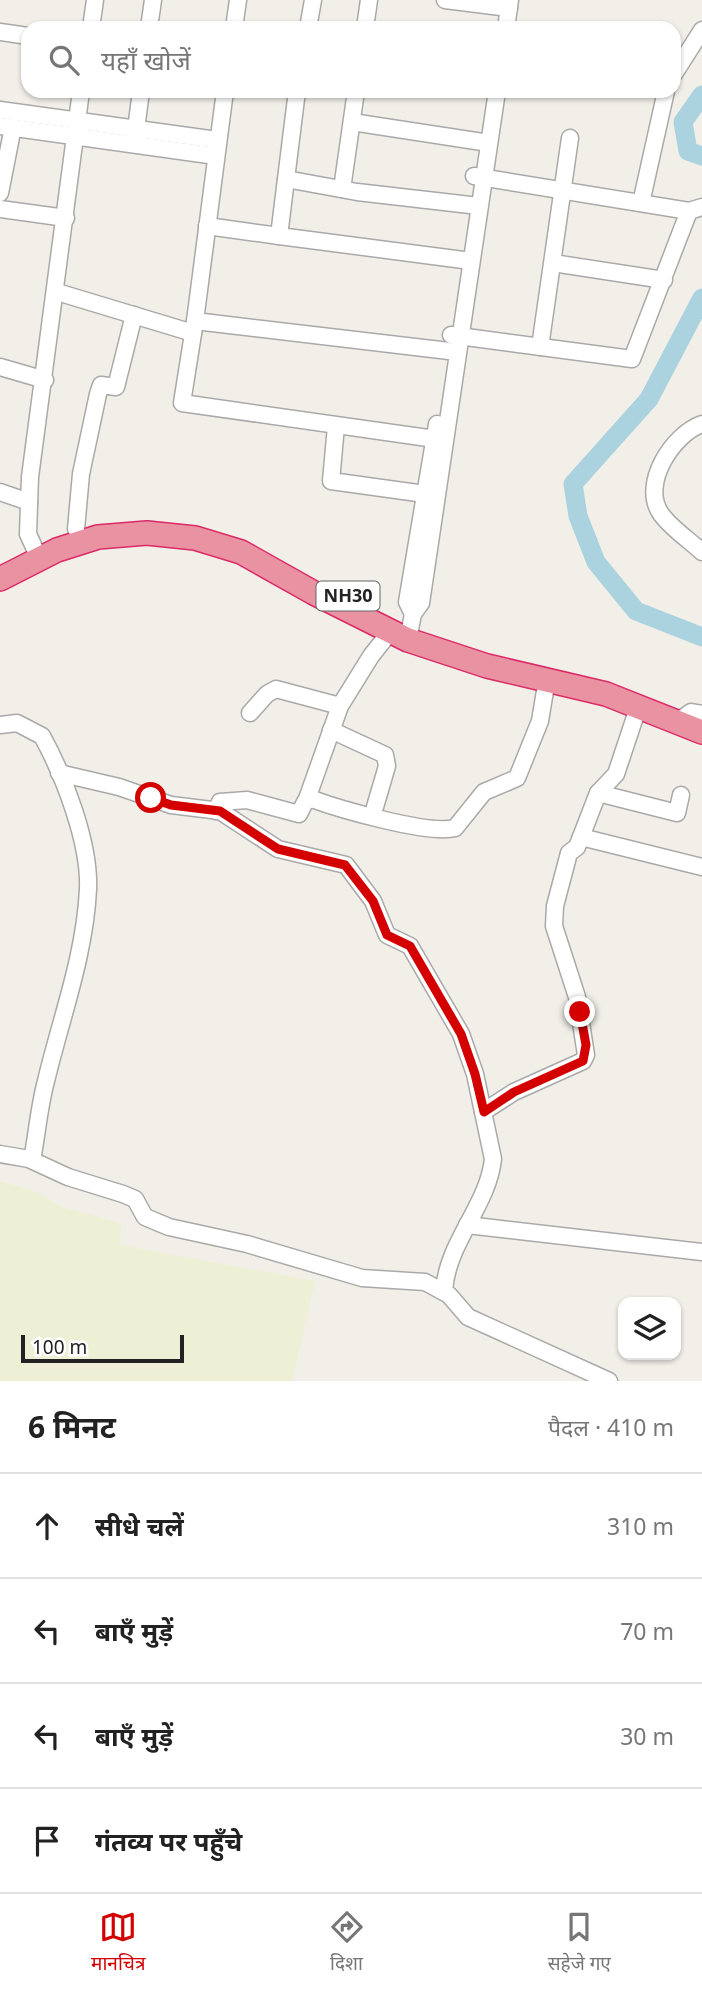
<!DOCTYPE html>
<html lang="hi">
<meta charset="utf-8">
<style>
:root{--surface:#fff;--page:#f6f6f6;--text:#222;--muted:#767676;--line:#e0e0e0;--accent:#d40000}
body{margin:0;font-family:"Noto Sans","Noto Sans Devanagari",sans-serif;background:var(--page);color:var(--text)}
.controls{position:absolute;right:21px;bottom:21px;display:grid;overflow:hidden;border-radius:14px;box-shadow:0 2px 5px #0004}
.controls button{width:63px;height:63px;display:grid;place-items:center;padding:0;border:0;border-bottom:2px solid var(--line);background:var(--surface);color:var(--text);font:35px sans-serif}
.scale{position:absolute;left:21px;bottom:18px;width:163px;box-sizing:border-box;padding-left:7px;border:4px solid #222;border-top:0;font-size:19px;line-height:24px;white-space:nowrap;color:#222;-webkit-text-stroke:5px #fff;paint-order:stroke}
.stop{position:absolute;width:21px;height:21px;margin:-16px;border:5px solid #d40000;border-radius:50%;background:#fff}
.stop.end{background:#d40000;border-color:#fff;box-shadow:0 2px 7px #0008}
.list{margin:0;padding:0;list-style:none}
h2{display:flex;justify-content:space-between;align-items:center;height:91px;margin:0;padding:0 28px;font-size:30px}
h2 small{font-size:23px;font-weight:400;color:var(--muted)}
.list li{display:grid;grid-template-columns:46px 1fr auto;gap:21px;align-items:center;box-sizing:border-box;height:105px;padding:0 28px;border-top:2px solid var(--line)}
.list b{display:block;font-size:26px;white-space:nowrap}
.list em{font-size:23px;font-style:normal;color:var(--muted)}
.icon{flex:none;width:38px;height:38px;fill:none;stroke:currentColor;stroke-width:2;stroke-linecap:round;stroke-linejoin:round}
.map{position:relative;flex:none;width:702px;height:1381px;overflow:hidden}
.search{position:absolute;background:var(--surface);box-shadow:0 2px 5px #0004;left:21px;right:21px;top:21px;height:77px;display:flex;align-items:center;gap:18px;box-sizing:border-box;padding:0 24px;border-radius:21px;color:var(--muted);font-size:26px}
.sheet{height:511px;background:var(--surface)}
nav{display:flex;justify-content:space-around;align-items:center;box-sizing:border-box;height:98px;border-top:2px solid var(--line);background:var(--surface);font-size:19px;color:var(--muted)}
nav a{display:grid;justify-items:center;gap:4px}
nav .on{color:var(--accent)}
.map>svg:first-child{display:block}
.farmland{fill:#eef0d5}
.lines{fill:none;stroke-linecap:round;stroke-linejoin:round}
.river{stroke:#aad3df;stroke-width:19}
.minor-casing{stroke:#a9a9a9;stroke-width:19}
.highway-casing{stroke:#dc2a67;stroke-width:26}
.minor{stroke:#fff;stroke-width:16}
.highway{stroke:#e892a2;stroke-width:23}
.route{stroke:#d40000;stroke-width:9}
.labels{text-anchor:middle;stroke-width:7;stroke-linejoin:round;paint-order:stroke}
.shield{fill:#fff;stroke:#646464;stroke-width:2}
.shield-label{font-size:18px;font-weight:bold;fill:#222}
</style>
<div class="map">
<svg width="702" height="1381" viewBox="0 0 702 1381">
<rect width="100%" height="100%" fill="#f2efe9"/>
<!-- farmland -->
<path class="farmland" d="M 0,1181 L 37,1192 L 60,1206 L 121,1224 L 120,1245 L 315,1281 L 292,1381 L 0,1381 Z"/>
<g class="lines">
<!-- river -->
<g class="river">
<path d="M 702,95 L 683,122 L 688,151 L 702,156"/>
<path d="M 702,298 L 649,399 L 573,484 L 578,516 L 596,562 L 636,611 L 702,637"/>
</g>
<defs>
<g id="minor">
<path d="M 445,0 L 509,8"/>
<path d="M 91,28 L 95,0"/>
<path d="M 149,28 L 153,0"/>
<path d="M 234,28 L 238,0"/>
<path d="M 308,28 L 313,0"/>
<path d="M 365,28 L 369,0"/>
<path d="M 506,28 L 510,0"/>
<path d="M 0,32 L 28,36"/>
<path d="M 674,74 L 702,30"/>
<path d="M 225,91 L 195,321 L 449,351"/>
<path d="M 297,91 L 286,179 L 357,192 L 479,206"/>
<path d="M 0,110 L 217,140"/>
<path d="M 352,122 L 489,143"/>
<path d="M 0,126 L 216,156"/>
<path d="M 135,137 L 141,91"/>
<path d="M 474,176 L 689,211 L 702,207"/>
<path d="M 286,179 L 279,236 L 471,261"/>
<path d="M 342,189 L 356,91"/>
<path d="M 0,193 L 13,127"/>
<path d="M 641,203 L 666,91"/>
<path d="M 0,209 L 66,218"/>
<path d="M 207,226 L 279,236"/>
<path d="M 553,263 L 664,280"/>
<path d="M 57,292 L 193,333"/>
<path d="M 195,321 L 182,403 L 435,439"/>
<path d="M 451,335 L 632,359 L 689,211"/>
<path d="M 540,347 L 570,138"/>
<path d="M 0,367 L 45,380"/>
<path d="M 702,424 C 673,434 640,484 661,514 C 671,528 689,540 702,552"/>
<path d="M 336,426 L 331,481 L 425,494"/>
<path d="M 0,492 L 29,502"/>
<path d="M 76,529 L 81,474 L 98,394 L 101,385 L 116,387 L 134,315"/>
<path d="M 39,558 L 28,534 L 30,477 L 81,91"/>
<path d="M 413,614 L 407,602 L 437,424"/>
<path d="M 408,640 L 413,614 L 421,603 L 497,91"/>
<path d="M 250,713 L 267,694 L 276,689 L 340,706"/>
<path d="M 677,722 L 691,712 L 702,714"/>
<path d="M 0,725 L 17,723 L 42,736 C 64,776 90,843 88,889 C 85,955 61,1018 46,1081 C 39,1107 37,1134 32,1160"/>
<path d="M 331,730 L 385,755 L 387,766 L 375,807"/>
<path d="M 59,773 L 119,787 L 171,805 L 220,811 L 278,849 L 346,865 L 373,901 L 387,935 L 410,946 L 461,1034 L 475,1074 L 493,1159 C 488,1206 447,1242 444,1291"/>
<path d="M 598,793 L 677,813 L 681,795"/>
<path d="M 307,799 L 340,706 L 371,656 L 390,632"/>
<path d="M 216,811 L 220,802 L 247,800 L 299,814 L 305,802 L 312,799 C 339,809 429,835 455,828 L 484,792 L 517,778 L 540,721 L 547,679"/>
<path d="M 581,837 L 598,793 L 616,774 L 639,705"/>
<path d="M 483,1112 L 514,1092 L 583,1061 L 586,1055 L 577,997 L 554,926 L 555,906 L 569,853 L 577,847 L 581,837 L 702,867"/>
<path d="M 0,1154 L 29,1159 L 68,1177 L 123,1194 L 135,1199 L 145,1217 L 169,1227 L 247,1244 L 362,1278 L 425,1282 L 449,1295 L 468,1317 L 609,1381"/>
<path d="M 467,1225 L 702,1252"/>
</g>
<path id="highway" d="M 0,579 L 57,550 L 98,537 L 147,533 L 195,538 L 241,552 L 314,593 L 408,640 L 487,666 L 606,694 L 702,732"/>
</defs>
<!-- minor casing -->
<use href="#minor" class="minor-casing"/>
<!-- highway casing -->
<use href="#highway" class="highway-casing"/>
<!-- minor -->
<use href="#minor" class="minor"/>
<!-- highway -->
<use href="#highway" class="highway"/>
</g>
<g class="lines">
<!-- route -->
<path class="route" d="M 151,798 L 171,805 L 220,811 L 278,849 L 345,865 L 373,901 L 387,935 L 410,946 L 461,1034 L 475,1074 L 484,1112 L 514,1092 L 583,1061 L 586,1045 L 580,1012"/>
</g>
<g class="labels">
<!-- shield labels -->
<rect class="shield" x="316.5" y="581.5" width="63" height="29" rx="5"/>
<g class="shield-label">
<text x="348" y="602">NH30</text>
</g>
</g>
</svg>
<div class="controls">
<button><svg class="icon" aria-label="layers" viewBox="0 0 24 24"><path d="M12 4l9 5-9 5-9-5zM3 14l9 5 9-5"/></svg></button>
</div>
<div class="scale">100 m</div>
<div class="stop" style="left:151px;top:798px"></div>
<div class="stop end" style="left:580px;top:1012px"></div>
<div class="search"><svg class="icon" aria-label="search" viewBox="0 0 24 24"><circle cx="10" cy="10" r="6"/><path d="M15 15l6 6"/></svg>यहाँ खोजें</div>
</div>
<section class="sheet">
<h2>6 मिनट<small>पैदल · 410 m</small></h2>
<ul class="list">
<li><svg class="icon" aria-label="ahead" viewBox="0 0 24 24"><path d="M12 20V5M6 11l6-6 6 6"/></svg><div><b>सीधे चलें</b></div><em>310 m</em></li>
<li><svg class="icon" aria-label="left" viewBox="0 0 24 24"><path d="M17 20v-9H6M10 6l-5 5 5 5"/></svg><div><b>बाएँ मुड़ें</b></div><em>70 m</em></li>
<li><svg class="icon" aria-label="left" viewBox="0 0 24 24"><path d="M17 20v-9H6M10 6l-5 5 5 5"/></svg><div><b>बाएँ मुड़ें</b></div><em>30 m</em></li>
<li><svg class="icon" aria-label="arrive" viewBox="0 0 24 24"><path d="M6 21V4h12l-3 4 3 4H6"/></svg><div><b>गंतव्य पर पहुँचे</b></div></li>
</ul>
</section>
<nav>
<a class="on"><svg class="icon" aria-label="map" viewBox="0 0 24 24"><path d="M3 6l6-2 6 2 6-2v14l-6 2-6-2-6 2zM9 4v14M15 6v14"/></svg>मानचित्र</a>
<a><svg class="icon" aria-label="directions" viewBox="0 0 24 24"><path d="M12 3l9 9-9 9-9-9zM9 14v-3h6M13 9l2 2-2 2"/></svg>दिशा</a>
<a><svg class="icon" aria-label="saved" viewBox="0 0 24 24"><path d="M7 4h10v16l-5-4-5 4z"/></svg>सहेजे गए</a>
</nav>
